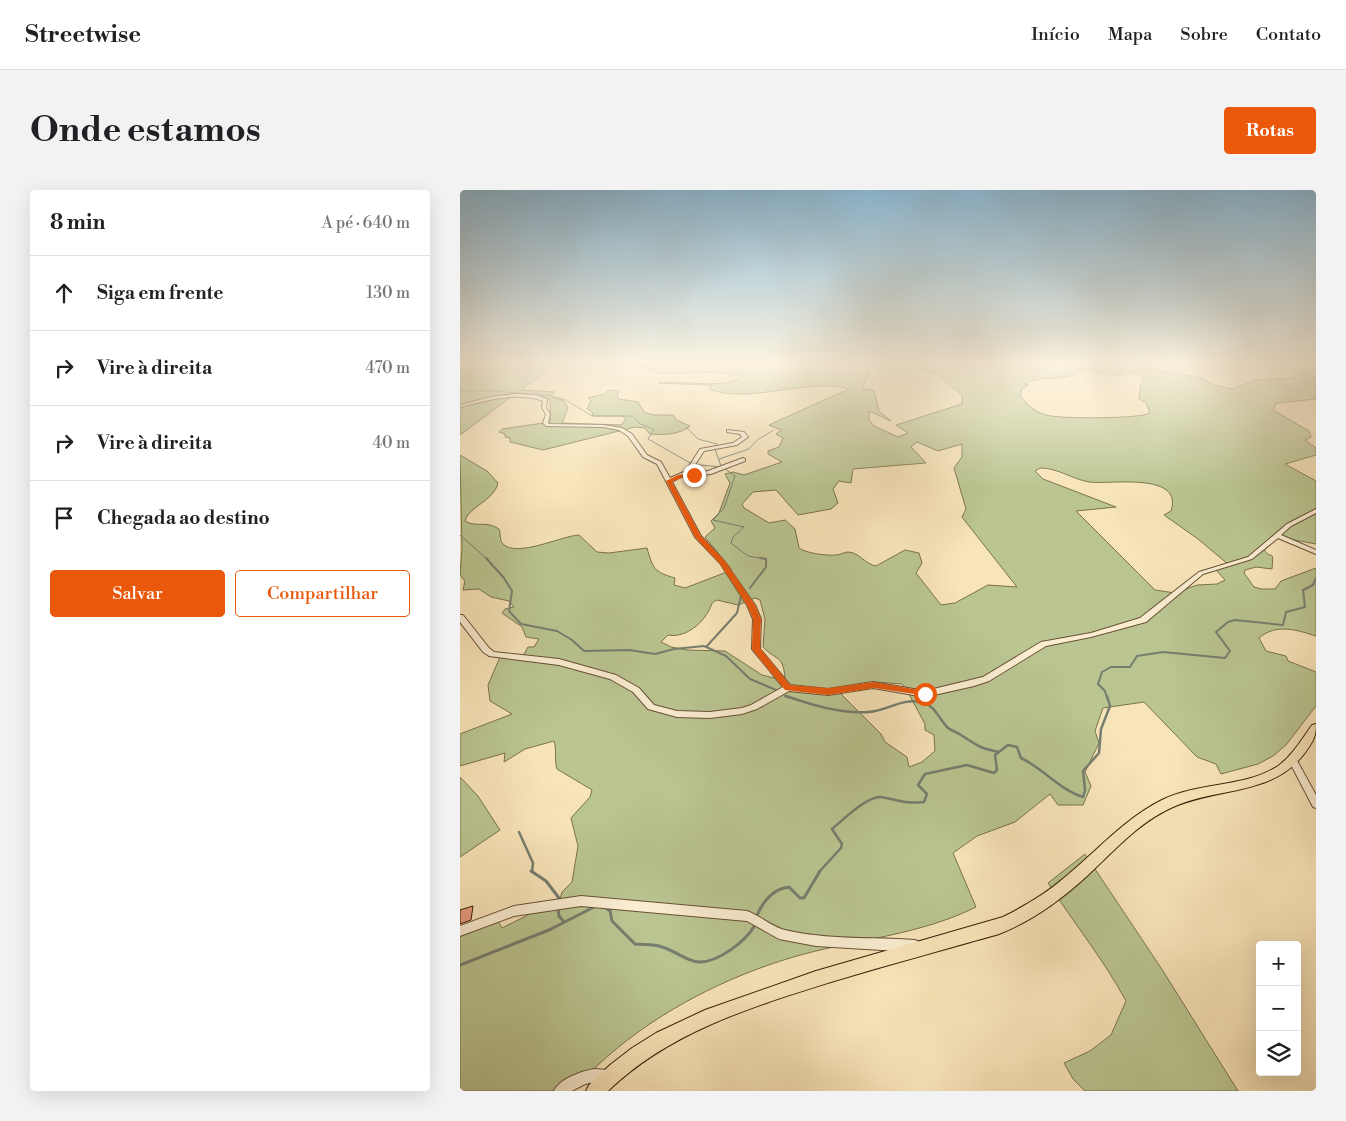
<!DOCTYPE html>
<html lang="pt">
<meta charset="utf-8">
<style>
:root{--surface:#fff;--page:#f2f2f2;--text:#202124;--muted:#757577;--line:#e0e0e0;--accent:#ea580c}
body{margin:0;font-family:"Libre Bodoni",serif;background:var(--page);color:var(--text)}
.controls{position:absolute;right:15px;bottom:15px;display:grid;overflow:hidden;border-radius:5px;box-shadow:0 5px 20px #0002}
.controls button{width:45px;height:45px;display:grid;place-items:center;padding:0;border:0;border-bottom:1px solid var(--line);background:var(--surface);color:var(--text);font:25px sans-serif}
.stop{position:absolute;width:15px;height:15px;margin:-11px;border:4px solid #ea580c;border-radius:50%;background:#fff}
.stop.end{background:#ea580c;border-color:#fff;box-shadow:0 1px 5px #0008}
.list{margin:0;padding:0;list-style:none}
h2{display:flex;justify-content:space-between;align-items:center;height:65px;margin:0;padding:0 20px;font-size:21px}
h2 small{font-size:16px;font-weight:400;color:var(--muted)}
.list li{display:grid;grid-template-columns:32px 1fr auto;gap:15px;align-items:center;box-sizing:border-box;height:75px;padding:0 20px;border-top:1px solid var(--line)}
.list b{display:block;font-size:19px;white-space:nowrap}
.list em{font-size:16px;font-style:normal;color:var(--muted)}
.actions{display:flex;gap:10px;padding:15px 20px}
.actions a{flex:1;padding:11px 0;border:1px solid var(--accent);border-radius:5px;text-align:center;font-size:18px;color:var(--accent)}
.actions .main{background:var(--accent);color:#fff}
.icon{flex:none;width:28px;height:28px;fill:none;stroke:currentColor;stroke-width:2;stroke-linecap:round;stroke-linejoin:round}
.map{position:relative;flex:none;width:856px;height:901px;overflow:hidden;border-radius:5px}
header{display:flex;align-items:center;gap:30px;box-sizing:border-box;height:70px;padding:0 25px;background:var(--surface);border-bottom:1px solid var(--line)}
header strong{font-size:24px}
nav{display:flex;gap:28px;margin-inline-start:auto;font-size:18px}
.intro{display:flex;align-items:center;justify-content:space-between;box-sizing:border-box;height:120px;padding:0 30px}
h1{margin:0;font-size:35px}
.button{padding:12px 22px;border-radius:5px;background:var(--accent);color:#fff;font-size:18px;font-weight:700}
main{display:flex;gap:30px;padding:0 30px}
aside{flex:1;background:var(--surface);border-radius:5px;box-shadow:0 5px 20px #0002}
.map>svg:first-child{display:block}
.green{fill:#bac591;stroke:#7a724c;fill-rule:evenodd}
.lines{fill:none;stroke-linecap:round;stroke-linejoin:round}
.stream-far3{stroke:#767e6f;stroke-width:1}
.stream-far2{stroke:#767e6f;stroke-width:2}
.stream-far1{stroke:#767e6f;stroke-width:2.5}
.stream{stroke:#767e6f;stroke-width:3}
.building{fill:#e99c81;stroke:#391f07}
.minor-casing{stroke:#695034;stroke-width:2}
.major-casing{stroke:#391f07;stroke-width:2}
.minor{fill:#faedd2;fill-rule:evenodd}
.major{fill:#f8e4b9;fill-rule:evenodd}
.route{fill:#ea580c}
</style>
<header>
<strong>Streetwise</strong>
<nav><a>Início</a><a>Mapa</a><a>Sobre</a><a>Contato</a></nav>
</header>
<div class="intro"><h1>Onde estamos</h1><a class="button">Rotas</a></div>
<main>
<aside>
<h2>8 min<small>A pé · 640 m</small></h2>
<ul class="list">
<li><svg class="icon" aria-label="ahead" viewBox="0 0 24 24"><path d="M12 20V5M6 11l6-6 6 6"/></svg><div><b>Siga em frente</b></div><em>130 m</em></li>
<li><svg class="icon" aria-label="right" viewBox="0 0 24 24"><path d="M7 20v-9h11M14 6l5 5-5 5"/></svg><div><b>Vire à direita</b></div><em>470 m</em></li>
<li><svg class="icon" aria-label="right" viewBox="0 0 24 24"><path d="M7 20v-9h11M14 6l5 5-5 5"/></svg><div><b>Vire à direita</b></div><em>40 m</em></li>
<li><svg class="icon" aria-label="arrive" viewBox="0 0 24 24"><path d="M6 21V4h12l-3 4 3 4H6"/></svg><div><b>Chegada ao destino</b></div></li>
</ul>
<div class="actions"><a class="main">Salvar</a><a>Compartilhar</a></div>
</aside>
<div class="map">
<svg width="856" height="901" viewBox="0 0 856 901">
<rect width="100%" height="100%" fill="#f8e4b9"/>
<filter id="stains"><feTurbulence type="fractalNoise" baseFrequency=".004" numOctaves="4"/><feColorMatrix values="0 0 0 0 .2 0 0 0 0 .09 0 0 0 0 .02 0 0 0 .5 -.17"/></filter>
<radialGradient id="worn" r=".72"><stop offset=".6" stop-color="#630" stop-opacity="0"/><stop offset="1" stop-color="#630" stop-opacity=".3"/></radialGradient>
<!-- green -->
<g class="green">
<path d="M 0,172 L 97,172 L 61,200 L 95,202 L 90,206 L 104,211 L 108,218 L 102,233 L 161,235 L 166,229 L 162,226 L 133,226 L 132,222 L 127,219 L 131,211 L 128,208 L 144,204 L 149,200 L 159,201 L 157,207 L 159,209 L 178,212 L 184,222 L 193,225 L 213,225 L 216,230 L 230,236 C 220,245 202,245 190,244 L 185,238 L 175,237 L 83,260 L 50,252 L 50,248 L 45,247 L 45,244 L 39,242 L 42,239 L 90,232 L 90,210 L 84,207 L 52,206 L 0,245 Z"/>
<path d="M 169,172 L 668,172 L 678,177 L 722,184 L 743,189 L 751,194 L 771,199 L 796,190 L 835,188 L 834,186 L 838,184 L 839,180 L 843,179 L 856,188 L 856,209 L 817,213 L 813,220 L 849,241 L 851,247 L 845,250 L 856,258 L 856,265 L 825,274 L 856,291 L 856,354 L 818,347 L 804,359 C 811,372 814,356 812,379 L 796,377 L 785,380 L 784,383 L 794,397 L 801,399 L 815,399 L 821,391 L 856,378 L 856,446 C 837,440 816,433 799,448 L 806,461 L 826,466 L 828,471 L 856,482 L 856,516 L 826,555 L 813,566 L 798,574 L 761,584 L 756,574 L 737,567 L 684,512 L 643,518 L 635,541 L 639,553 L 625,582 L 631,596 L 623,615 L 598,615 L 590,604 L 555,632 L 517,646 L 493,663 L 516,717 C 462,744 401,749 344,764 C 278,782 214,813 161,855 C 143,869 127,886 110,901 L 0,901 L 0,744 L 38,731 L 42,738 L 66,726 L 77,717 L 99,712 L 102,702 L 112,692 L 118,656 L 111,628 L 130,607 L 132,600 L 97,579 C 94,569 97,560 94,551 L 65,559 L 44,572 L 45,563 L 0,576 L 0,544 L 52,524 L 30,511 L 28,495 L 40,467 L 62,468 L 68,457 L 74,457 L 79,449 L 66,447 L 62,437 L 42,423 L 45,419 L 54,417 L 49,411 L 31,407 L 19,399 L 3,400 L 5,391 L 0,385 L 2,358 L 0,265 L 27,281 L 38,293 C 34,311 8,317 5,331 C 16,338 26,330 39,339 C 41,344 39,350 43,354 C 57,368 101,346 119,345 L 137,362 L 149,363 L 187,358 C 193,379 194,382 215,388 L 214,395 L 225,398 L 272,380 L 245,347 L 255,338 L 251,331 L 259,323 L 270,293 L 265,284 L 273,282 L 284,285 L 322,272 L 308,264 L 308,261 L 319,257 L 323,248 L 316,244 L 321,240 L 309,235 L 389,199 C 346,187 290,215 249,199 L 251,195 L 198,193 C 220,189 265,201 282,186 L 257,182 L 199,184 ZM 436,172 L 451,174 L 478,185 L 502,205 L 502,214 L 436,235 L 448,243 L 438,247 L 414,236 L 409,230 L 409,221 L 431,231 L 419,221 L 414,200 L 402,199 L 410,181 L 390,182 C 400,169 421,172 436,172 ZM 625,179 L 656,186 L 675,182 L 684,188 L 681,193 L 679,209 L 686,213 L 690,223 C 681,229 598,229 586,225 C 573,221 567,215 560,205 L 562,199 L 568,195 L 565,194 C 584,183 603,194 625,179 ZM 457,252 L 478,261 L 502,254 L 502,267 L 494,278 L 506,319 L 502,327 L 557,397 L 528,395 L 495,413 L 481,415 L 456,383 L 462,373 L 459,363 L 445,360 L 416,376 C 406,375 399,362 388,362 C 384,362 380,365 376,365 C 367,366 345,363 339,358 L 335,339 L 325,330 L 309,333 L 284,318 L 282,314 L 293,302 L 316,300 L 338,325 L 371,319 L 378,313 L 373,299 L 379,291 L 391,293 L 393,279 L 466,273 L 451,257 ZM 580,278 C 598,278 612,289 629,292 C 648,295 724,281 711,321 L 704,325 L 738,349 L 769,375 L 756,380 L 765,390 L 757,394 L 737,395 L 715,403 L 695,400 L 616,321 L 656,317 L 583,289 L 575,281 ZM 295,408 L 300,410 L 305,429 L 303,457 C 316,471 323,464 325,488 L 322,490 L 302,485 L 265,461 L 227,460 L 211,457 L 201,452 L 208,445 C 224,448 240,436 248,422 C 252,416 250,413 257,410 L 278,415 ZM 415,492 L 442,494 L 445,497 L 465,534 L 465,540 L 474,545 L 475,561 L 462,572 L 449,577 L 447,567 L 425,552 L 421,544 L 378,501 Z"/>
<path d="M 0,587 L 18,606 L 40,640 L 0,667 Z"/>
<path d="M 625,664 L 703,781 L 778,901 L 625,901 L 613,889 L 604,873 L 630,861 L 651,845 L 666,811 C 644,770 613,732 588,693 Z"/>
</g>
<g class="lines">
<!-- stream-far3 -->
<g class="stream-far3">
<path d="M 652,172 L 663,181"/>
<path d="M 0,201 L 36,201 L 91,206 L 106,210 L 132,226 L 173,226 L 180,234 L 194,239 L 188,249 L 232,274 L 259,277"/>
<path d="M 226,237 L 238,249 L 257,254 L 255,259 L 261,276 L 275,286 L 264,318 L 253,330 L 284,337 L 273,347 L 271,353 L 288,366 L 306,369"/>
<path d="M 259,269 L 289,259 L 297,250 L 314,240"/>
<path d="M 0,345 L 27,369"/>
</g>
<!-- stream-far2 -->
<g class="stream-far2">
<path d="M 26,368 L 44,388 L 52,401 L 49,421 L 61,434 L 97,441 L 112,450 L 124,461 L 169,460 L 195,464 L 214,459 L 244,456 L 266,466 L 290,489 L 316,500"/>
<path d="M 290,398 L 306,377 L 306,369 L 300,368"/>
<path d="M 247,456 L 277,423 L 281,406"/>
<path d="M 325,506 L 330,508"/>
<path d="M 647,508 L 645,501 L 638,494 L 642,482 L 651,477 L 670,477 L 677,466 L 703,462 L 765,468 L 770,461 L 756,442 L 768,432 L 775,430 L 823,435 L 826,422 L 845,417 L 843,400 L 853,395 L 856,388"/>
</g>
<!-- stream-far1 -->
<g class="stream-far1">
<path d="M 326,506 C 352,515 381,524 409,522 C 427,521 441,508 461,512 C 475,515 479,529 488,538 C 492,541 497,542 501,545 C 518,556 519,558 539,562"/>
<path d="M 59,642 L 73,673 L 72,682"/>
<path d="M 359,682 L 381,658 L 382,654 L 372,639 C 383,630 407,606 421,607 C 440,610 443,614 464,612 L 467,604 L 458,595 L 465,584 L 507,575 L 534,583 L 537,580 L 535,565 L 548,555 L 557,557 L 561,568 C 584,579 600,600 623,607 L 625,600 L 623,581 L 639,563 L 641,539 L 650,516 L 647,506"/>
</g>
<!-- stream -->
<g class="stream">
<path d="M 71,681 L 86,691 L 99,708"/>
<path d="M 146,718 L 150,721 L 152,731 L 175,754 C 184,755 194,754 202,757 C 214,760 226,771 238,772 C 258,773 286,751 295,735"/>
<path d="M 98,719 L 99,726 L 104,732"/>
<path d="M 296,728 C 302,713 312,699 329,697 L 340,708 L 344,708 L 360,681"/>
<path d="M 0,775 L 89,740 L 134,717"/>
</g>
</g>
<!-- building -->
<path class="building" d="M 13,716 L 11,730 L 0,734 L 0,720 Z"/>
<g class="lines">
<defs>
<g id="minor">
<path d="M 55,204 L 76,205 L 87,209 L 86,218 L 90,224 L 88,233 L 89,234 L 143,235 L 162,238 L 172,244 L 187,265 L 201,272 L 210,288 L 226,281 L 240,259 L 273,253 L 282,247 L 280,244 L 267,242 L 267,240 L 284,242 L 288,247 L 277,255 L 244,261 L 229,284 L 248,281 L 283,268 L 285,269 L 285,271 L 251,284 L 221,287 L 212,292 L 241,346 L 264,371 L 295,415 L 301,429 L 300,459 L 330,495 L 368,499 L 413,492 L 465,501 L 523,487 L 581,452 L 631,443 L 680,428 L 739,382 L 788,367 L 827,334 L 856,319 L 856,323 L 831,336 L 821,345 L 856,360 L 856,364 L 818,348 L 792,369 L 743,384 L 686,432 L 631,447 L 586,456 L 529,491 L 514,496 L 465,507 L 413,498 L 368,505 L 329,501 L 297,519 L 282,524 L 250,528 L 217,527 L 188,519 L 173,502 L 150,489 L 99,475 L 29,466 L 23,462 L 0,432 L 0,425 L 3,425 L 29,458 L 34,462 L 99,469 L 156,485 L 179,498 L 194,515 L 217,521 L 250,522 L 282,518 L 291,515 L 323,497 L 292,459 L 293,429 L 287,415 L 260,373 L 235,347 L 197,274 L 183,267 L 168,246 L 159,240 L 143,237 L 86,236 L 83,233 L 86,224 L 82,218 L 83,211 C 56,201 26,211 0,217 L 0,215 L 31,207 Z"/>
<path d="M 832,565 L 835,567 L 856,605 L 856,618 L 853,617 L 828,569 L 829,567 Z"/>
<path d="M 121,706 L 287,721 C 300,726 313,737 325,740 C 367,750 412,747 455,750 L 459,752 L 461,756 L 459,760 L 455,762 L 356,756 L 319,749 L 287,731 L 121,716 L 54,726 L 0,746 L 0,736 L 54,716 Z"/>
<path d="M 134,879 L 149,880 L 154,881 L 155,886 L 154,891 L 149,892 L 129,893 L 123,895 L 112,901 L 94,901 C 99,889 122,881 134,879 Z"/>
</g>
<path id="major" d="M 856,534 C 856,548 852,553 844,564 C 812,606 757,597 713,617 C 679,632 654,661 627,686 C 602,709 572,731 539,744 C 483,760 427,775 371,792 C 291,817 209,842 148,901 L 126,901 L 129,895 L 150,875 L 172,858 L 196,843 L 245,820 L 356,781 L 543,727 C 565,716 585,704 604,688 C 636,662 664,629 702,610 C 738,592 784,598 818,576 C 832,566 842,549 852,535 Z"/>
</defs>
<!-- minor casing -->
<use href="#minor" class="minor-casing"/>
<!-- major casing -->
<use href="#major" class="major-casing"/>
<!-- minor -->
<use href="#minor" class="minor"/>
<!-- major -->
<use href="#major" class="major"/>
</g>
<!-- sky -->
<linearGradient id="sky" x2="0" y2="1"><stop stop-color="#8bb8d4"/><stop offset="0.58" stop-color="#fcf3e0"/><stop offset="1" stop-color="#fcf3e0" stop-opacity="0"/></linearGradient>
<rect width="856" height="298" fill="url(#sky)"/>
<!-- route -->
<path class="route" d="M 234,283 L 236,286 L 221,288 L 212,292 L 241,346 L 265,371 L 295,415 L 301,429 L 300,458 L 330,495 L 368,498 L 414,492 L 465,501 L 469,504 L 468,506 L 414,498 L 368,505 L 325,500 L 292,459 L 293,429 L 287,415 L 260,374 L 235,347 L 206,291 L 218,285 Z"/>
<rect width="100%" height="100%" filter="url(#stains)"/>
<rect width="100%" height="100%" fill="url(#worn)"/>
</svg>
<div class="controls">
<button>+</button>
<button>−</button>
<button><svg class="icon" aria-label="layers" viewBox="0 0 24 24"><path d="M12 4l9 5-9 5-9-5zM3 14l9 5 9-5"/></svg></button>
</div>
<div class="stop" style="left:465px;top:504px"></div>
<div class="stop end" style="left:234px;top:285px"></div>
</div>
</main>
